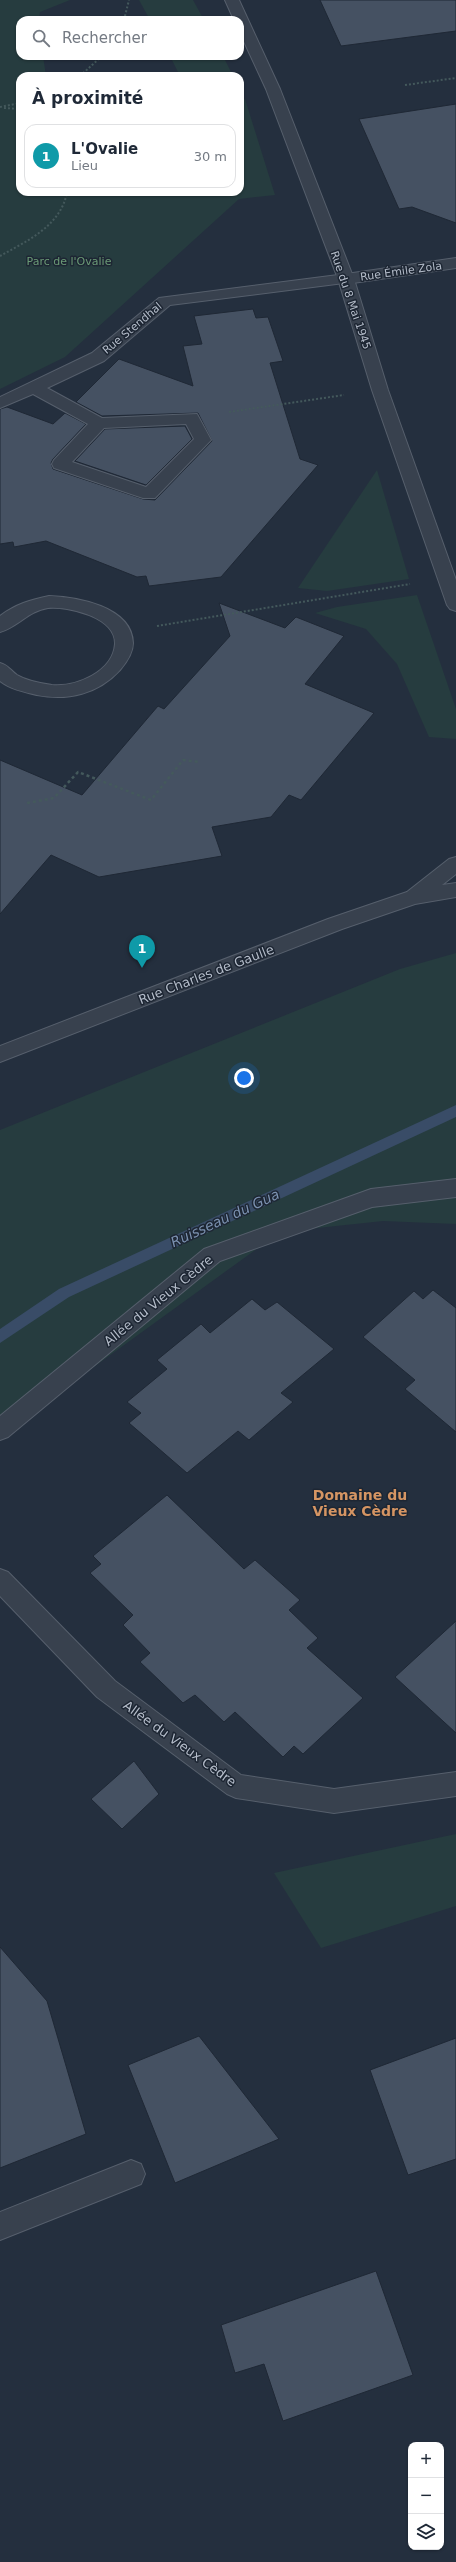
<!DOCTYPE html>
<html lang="fr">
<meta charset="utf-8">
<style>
:root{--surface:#fff;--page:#f2f2f3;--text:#1f2937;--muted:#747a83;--line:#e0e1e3;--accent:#db2777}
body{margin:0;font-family:"DejaVu Sans",sans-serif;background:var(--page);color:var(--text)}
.controls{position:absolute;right:12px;bottom:12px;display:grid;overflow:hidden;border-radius:8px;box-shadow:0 1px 3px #0004}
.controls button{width:36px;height:36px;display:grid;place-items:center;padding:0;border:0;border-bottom:1px solid var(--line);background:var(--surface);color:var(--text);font:20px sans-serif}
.you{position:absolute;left:244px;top:1078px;width:14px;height:14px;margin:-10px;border:3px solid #fff;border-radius:50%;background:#1a73e8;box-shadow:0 0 0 6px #1a73e833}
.badge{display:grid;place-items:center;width:26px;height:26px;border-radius:50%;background:var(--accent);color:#fff;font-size:13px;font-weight:700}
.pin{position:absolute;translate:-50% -33px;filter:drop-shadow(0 1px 2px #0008)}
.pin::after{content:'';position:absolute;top:21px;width:14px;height:12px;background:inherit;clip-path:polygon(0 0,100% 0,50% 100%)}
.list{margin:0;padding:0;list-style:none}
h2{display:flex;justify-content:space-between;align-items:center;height:52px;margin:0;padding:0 16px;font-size:17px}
h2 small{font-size:13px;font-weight:400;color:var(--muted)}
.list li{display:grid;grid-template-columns:26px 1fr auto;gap:12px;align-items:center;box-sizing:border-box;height:64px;margin:0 8px 8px;padding:0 8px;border:1px solid var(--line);border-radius:12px}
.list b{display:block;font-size:15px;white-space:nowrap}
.list p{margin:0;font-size:13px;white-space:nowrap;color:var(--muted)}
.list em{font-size:13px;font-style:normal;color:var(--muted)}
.icon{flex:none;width:22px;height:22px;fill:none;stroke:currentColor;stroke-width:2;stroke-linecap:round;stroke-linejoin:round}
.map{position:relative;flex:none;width:456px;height:2562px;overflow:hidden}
.search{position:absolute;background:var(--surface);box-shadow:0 1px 3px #0004;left:16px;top:16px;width:228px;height:44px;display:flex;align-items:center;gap:10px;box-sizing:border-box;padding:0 14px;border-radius:12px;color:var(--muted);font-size:15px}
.panel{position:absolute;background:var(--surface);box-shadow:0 1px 3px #0004;left:16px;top:72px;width:228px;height:124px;border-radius:12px}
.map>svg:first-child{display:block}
.green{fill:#263c3f}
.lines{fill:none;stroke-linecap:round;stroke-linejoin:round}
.stream{fill:#394c67;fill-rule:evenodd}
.building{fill:#455162;stroke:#1f2835}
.service-casing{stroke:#565f6c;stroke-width:2}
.minor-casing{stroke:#565f6c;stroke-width:2}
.tertiary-casing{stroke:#565f6c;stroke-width:2}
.path-far1{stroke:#44595c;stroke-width:2;stroke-dasharray:2 2;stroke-linecap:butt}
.path{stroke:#44595c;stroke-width:2.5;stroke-dasharray:3 3;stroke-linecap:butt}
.service{fill:#38414e;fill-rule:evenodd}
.minor{fill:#38414e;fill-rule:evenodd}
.tertiary{fill:#38414e;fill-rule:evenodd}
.labels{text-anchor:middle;stroke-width:3;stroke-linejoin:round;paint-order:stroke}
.far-park-label{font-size:11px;fill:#6b9a76;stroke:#1d2633}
.far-street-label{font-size:11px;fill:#b4bcc9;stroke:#1d2633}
.street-label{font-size:13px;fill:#b4bcc9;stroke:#1d2633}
.water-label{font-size:14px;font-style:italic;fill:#7c92b1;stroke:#1d2633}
.neighbourhood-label{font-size:14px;font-weight:bold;fill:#d59563;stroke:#1d2633}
</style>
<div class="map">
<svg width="456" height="2562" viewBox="0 0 456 2562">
<rect width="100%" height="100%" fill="#242f3e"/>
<!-- green -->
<g class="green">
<path d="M 0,0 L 70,0 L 40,12 L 39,20 L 20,20 L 20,56 L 43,56 L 46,76 L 20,76 L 20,192 L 240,192 L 240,100 L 245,99 L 275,195 L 239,199 L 65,357 L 0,389 Z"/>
<path d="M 139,0 L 193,0 L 204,20 L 150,20 Z"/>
<path d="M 170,56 L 223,56 L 233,76 L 180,76 Z"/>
<path d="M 377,470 L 409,579 L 327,591 L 298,588 Z"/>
<path d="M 417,595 L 456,709 L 456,739 L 429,737 L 397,664 L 366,629 L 315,613 L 337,607 Z"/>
<path d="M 456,953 L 456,1224 L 383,1221 L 280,1232 L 0,1435 L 0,1130 L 400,969 Z"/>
<path d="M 456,1834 L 456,1906 L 321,1948 L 274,1873 Z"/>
</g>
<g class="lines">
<!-- stream -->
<path class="stream" d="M 456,1105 L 456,1117 L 69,1297 L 0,1343 L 0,1329 L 59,1289 Z"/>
</g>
<!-- building -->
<g class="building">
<path d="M 320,0 L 456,0 L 456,31 L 341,46 Z"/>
<path d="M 456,104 L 456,223 L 412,207 L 399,209 L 359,119 Z"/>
<path d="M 253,309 L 256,318 L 268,317 L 283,361 L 270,363 L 300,459 L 318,465 L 221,577 L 149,586 L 146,576 L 137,577 L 46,541 L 14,547 L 13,542 L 0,544 L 0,409 L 7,407 L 53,424 L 65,413 L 86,424 L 53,459 L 51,463 L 53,469 L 143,499 L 155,500 L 212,441 L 198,413 L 102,416 L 76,402 L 119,359 L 193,386 L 183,346 L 202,344 L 194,316 Z"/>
<path d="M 185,426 L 192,439 L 146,485 L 75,461 L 105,429 Z"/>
<path d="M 219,603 L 285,628 L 296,617 L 344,636 L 305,684 L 374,713 L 301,800 L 289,795 L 271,817 L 212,827 L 222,856 L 99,877 L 51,855 L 0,914 L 0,760 L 82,795 L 158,706 L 164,709 L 230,636 Z"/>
<path d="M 433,1290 L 456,1308 L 456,1432 L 405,1389 L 415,1380 L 363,1337 L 414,1291 L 423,1299 Z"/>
<path d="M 252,1299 L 265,1310 L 277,1302 L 334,1349 L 281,1393 L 293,1402 L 249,1440 L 238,1431 L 187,1473 L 129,1423 L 141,1413 L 127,1402 L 167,1369 L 157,1360 L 201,1324 L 210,1333 Z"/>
<path d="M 167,1495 L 244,1569 L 255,1560 L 300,1600 L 289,1610 L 318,1638 L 307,1648 L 363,1698 L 303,1754 L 294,1746 L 283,1757 L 235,1712 L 224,1722 L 195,1695 L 183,1703 L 140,1662 L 150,1653 L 123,1625 L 133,1615 L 90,1573 L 101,1564 L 93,1556 Z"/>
<path d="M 456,1621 L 456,1733 L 395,1677 Z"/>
<path d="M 134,1761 L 159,1794 L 122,1829 L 91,1799 Z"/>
<path d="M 0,1947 L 47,2001 L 86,2134 L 0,2168 Z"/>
<path d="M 199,2036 L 279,2139 L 175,2183 L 128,2065 Z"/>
<path d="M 456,2038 L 456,2159 L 408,2175 L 370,2070 Z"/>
<path d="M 376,2271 L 413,2375 L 283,2421 L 264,2364 L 235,2373 L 221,2325 Z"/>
</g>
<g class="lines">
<defs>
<g id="service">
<path d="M 346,274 L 354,279 L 352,282 L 170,305 L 104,361 L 47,388 L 102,418 L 197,414 L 211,440 L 155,498 L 143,498 L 54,468 L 52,464 L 54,460 L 88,424 L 33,394 L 0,408 L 0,397 L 92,353 L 159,298 ZM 186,424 L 194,439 L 146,487 L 72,462 L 104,428 Z"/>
<path d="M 131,2160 L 141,2164 L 145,2174 L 141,2184 L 0,2240 L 0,2212 Z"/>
</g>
<g id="minor">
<path d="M 456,258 L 456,268 L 346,284 L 338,279 L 346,274 Z"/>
<path d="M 49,596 C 76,597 132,606 133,643 C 133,653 126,663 120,670 C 98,694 68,701 37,695 C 24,692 10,689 0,681 L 0,663 C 8,665 10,670 17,675 C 27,681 40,683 52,685 C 76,687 113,672 115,644 C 116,617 68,606 48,608 C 28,611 18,627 0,632 L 0,616 C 16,604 30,600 49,596 Z"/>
<path d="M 456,1179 L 456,1197 L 372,1207 L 220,1261 L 8,1437 L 0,1440 L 0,1416 L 204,1249 L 371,1189 Z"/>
<path d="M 0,1569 L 8,1572 L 115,1681 L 241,1775 L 334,1789 L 456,1772 L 456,1796 L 334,1813 L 236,1798 L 227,1794 L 97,1697 L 0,1596 Z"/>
</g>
<g id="tertiary">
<path d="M 225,0 L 239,0 L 280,89 L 354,279 L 388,390 L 456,580 L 456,611 L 450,609 L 447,605 L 372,390 L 338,279 L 266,89 L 240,33 L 240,20 L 234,20 Z"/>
<path d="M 456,857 L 456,874 L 442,885 L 456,883 L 456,897 L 415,904 L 342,929 L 0,1062 L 0,1046 L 328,919 L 407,892 L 449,859 Z"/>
</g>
</defs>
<!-- service casing -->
<use href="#service" class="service-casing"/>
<!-- minor casing -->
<use href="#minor" class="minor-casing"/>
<!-- tertiary casing -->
<use href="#tertiary" class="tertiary-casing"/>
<!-- path-far1 -->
<g class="path-far1">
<path d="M 124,20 L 129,0"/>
<path d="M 80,76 L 102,56"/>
<path d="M 405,85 L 456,78"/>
<path d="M 0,107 L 20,103"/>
<path d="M 4,108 L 20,109"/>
<path d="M 0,256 C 27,241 61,226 67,192"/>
<path d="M 229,412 L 344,395"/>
<path d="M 157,626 L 410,584"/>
</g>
<!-- path -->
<path class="path" d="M 27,803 L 54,798 L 78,772 L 151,800 L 183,760 L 200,762"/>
<!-- service -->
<use href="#service" class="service"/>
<!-- minor -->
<use href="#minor" class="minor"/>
<!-- tertiary -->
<use href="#tertiary" class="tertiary"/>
</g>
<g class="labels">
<!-- far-park labels -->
<g class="far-park-label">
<text x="69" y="265">Parc de l'Ovalie</text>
</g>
<!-- far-street labels -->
<g class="far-street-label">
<text transform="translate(401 271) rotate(-8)" y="4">Rue Émile Zola</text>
<text transform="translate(351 300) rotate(71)" y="4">Rue du 8 Mai 1945</text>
<text transform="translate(132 328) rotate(-40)" y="4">Rue Stendhal</text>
</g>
<!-- street labels -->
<g class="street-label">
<text transform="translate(206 974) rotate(-21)" y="5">Rue Charles de Gaulle</text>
<text transform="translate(158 1300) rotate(-39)" y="5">Allée du Vieux Cèdre</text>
<text transform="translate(180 1743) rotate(36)" y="5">Allée du Vieux Cèdre</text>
</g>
<!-- water labels -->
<g class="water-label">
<text transform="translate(225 1218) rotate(-25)" y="5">Ruisseau du Gua</text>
</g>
<!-- neighbourhood labels -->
<g class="neighbourhood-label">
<text x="360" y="1500">Domaine du<tspan x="360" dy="16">Vieux Cèdre</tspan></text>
</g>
</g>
</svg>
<div class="controls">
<button>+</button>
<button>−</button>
<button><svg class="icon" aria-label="layers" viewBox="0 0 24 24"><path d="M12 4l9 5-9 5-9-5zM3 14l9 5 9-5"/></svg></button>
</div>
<div class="you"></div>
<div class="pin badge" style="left:142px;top:968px;background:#0f9aa8">1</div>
<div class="search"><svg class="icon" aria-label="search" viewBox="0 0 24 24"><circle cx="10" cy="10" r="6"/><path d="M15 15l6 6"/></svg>Rechercher</div>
<section class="panel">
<h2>À proximité<small></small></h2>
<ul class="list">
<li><span class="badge" style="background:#0f9aa8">1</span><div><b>L'Ovalie</b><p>Lieu</p></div><em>30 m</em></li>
</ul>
</section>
</div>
